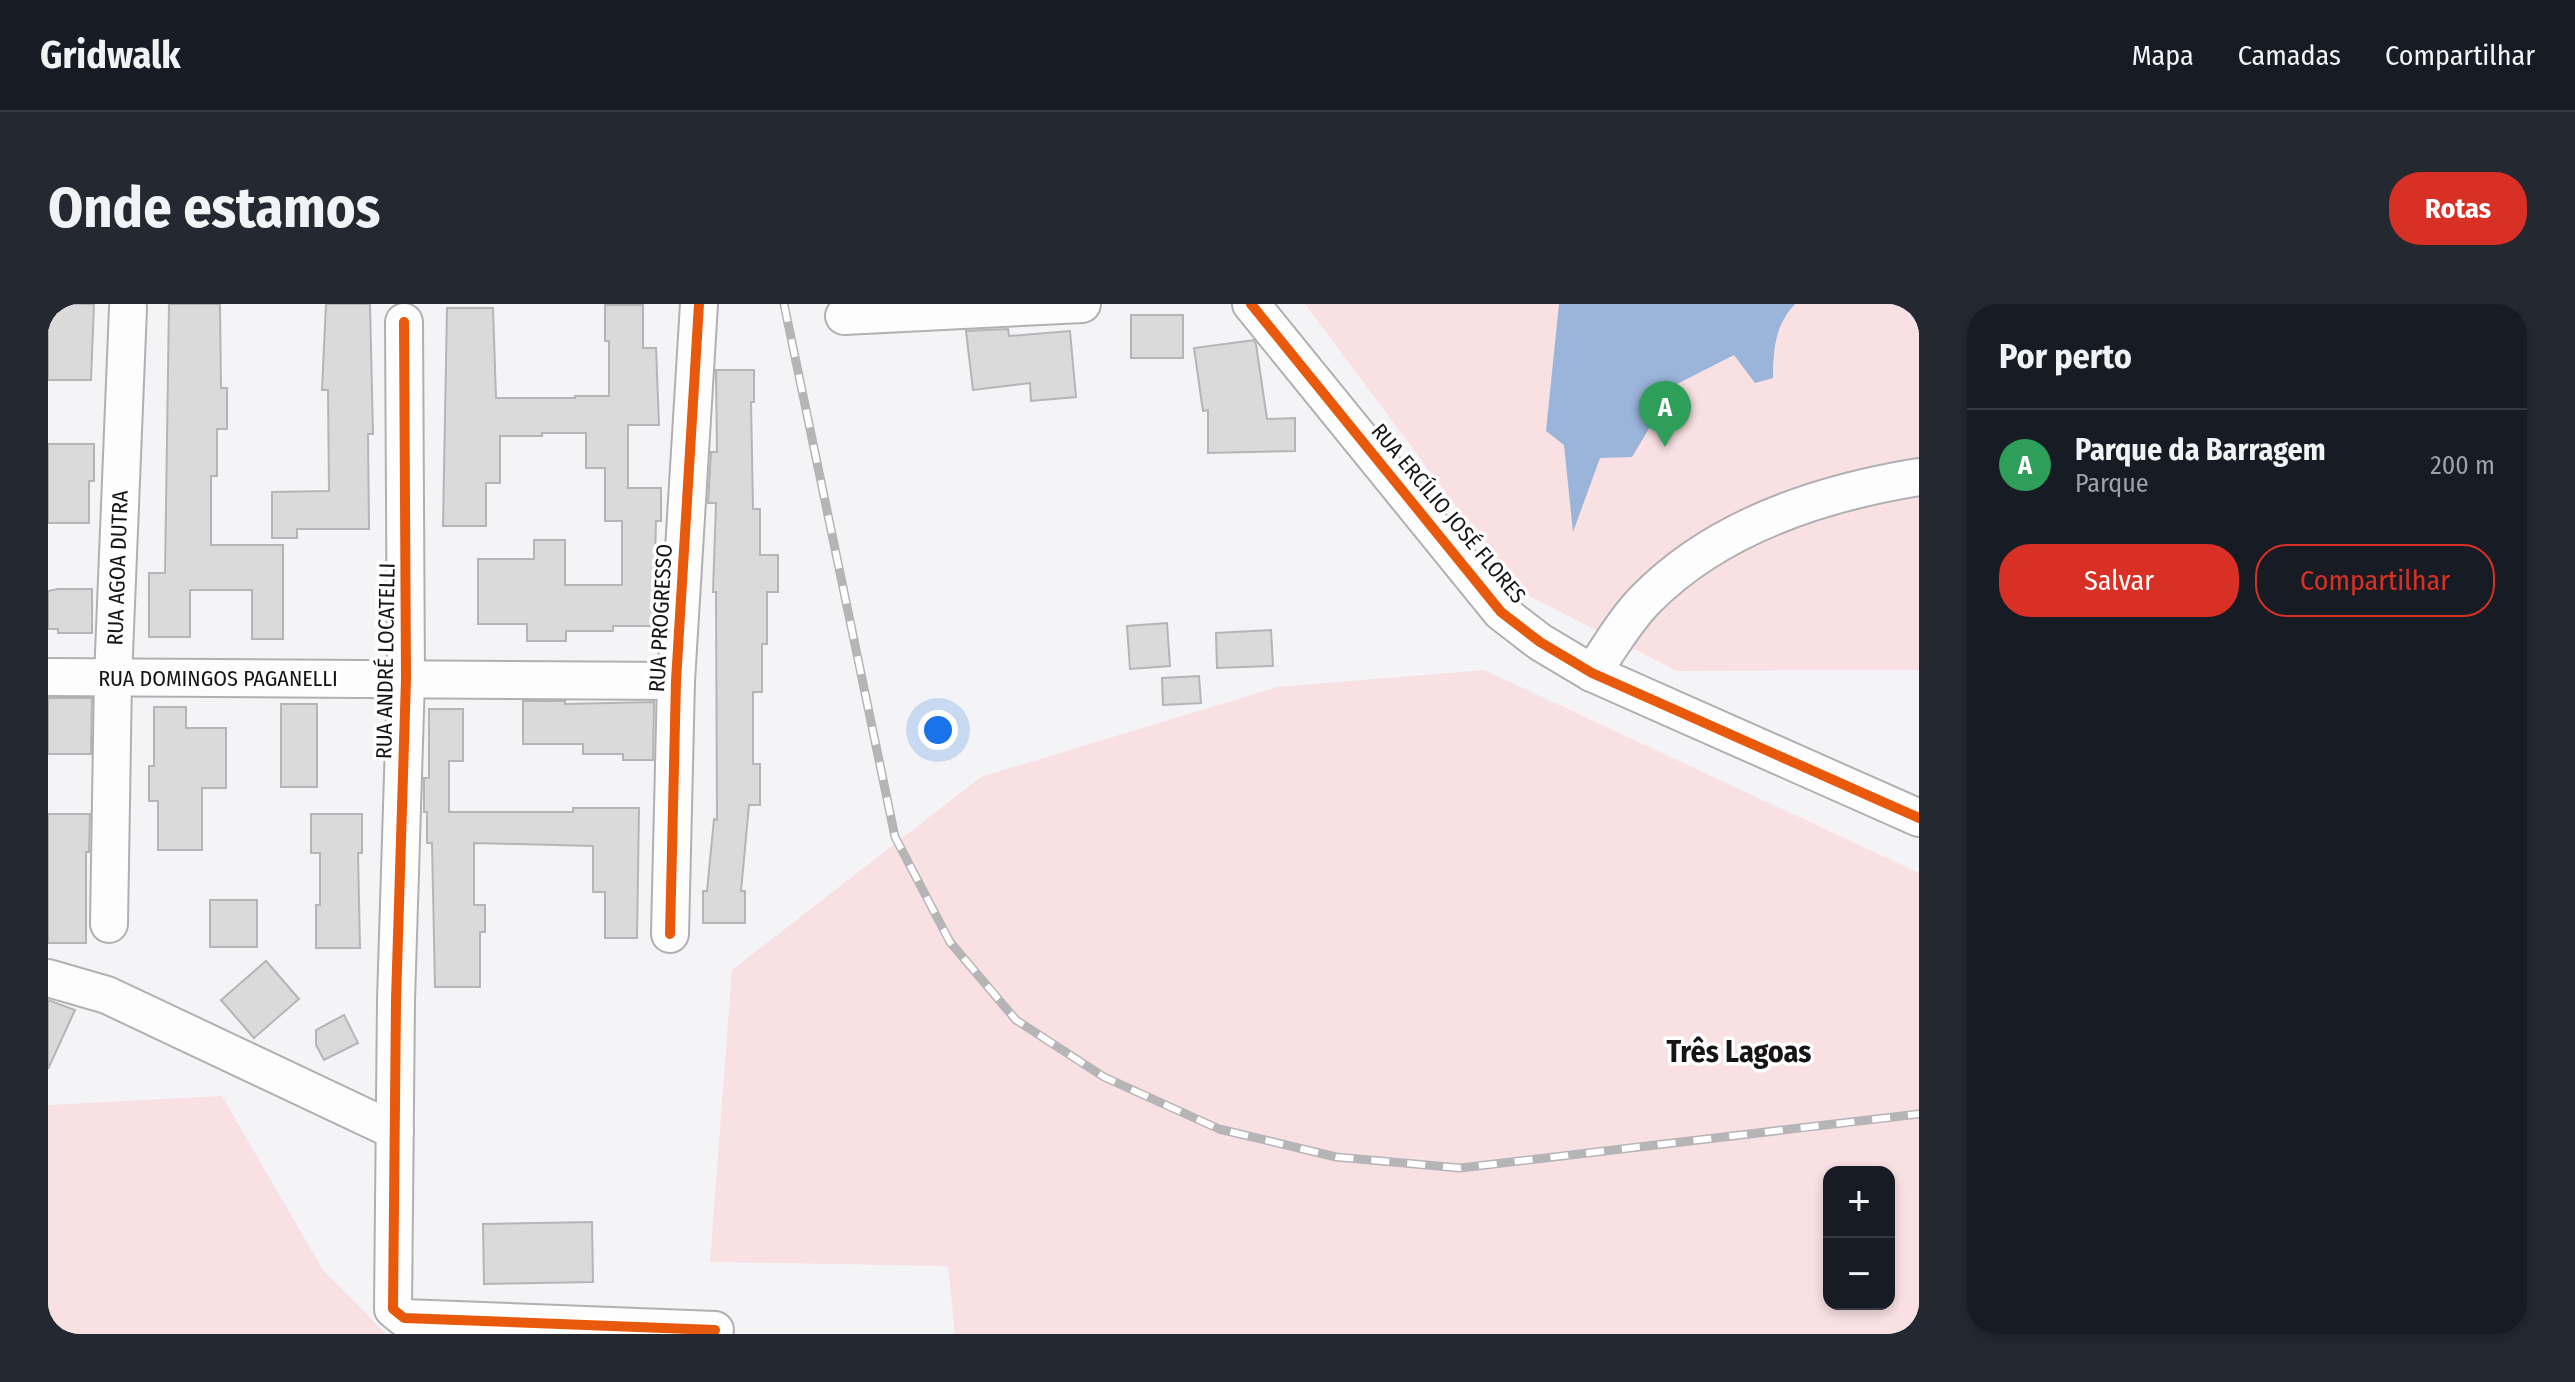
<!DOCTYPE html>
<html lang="pt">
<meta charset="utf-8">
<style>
:root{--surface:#171b24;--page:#242831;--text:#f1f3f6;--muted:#9ea1a6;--line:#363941;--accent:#d93025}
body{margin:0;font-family:"Fira Sans Condensed",sans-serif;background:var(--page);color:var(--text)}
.controls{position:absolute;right:24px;bottom:24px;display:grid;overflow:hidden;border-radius:16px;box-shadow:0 4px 12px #0003}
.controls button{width:72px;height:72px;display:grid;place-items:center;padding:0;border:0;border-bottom:2px solid var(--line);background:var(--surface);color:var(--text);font:40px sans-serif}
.you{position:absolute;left:890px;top:426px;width:28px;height:28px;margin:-20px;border:6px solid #fff;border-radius:50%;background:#1a73e8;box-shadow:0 0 0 12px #1a73e833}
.badge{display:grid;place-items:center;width:52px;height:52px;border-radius:50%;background:var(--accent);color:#fff;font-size:26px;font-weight:700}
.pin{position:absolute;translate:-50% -66px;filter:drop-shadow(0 2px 4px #0008)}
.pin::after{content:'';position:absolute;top:42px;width:28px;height:24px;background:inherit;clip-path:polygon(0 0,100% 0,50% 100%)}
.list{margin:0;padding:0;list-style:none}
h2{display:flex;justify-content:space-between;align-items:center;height:104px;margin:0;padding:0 32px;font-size:34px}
h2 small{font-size:26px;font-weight:400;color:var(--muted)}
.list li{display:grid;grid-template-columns:52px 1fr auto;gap:24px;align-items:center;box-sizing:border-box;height:112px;padding:0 32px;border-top:2px solid var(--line)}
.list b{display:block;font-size:30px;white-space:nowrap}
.list p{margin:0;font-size:26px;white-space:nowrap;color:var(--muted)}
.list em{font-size:26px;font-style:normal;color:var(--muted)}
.actions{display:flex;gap:16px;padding:24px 32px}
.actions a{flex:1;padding:18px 0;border:2px solid var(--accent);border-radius:32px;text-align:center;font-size:28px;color:var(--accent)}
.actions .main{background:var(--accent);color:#fff}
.map{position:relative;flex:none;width:1871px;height:1030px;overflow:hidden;border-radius:32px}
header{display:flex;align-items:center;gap:48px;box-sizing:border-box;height:112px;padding:0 40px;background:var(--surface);border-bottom:2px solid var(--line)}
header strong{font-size:38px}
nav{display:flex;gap:44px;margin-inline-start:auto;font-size:28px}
.intro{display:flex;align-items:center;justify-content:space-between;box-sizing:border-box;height:192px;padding:0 48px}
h1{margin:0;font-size:56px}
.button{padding:20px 36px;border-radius:32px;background:var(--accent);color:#fff;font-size:28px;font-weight:700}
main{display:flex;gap:48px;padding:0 48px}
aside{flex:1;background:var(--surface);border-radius:32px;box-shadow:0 4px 12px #0003}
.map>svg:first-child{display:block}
.green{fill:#f9e0e2;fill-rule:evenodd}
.water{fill:#9ab4da}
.building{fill:#dadadb;stroke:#b5b4b6;stroke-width:2}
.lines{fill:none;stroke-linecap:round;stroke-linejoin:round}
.minor-casing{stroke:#b1b0b1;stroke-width:40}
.minor{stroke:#fdfdfe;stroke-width:36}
.rail-casing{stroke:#b6b5b6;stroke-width:9}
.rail{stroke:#fff;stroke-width:6;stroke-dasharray:18;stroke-linecap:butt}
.cycleway-casing{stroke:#fff;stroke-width:15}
.cycleway{stroke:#e8590c;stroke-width:10}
.labels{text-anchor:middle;stroke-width:7;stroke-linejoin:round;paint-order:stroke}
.street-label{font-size:22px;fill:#161416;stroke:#fff}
.district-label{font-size:30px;font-weight:bold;fill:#161416;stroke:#fff}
</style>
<header>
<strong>Gridwalk</strong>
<nav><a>Mapa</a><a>Camadas</a><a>Compartilhar</a></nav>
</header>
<div class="intro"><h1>Onde estamos</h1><a class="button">Rotas</a></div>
<main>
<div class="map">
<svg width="1871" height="1030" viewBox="0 0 1871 1030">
<rect width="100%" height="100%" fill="#f4f3f5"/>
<!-- green -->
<g class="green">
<path d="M 1257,0 L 1871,0 L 1871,366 L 1629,367 L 1471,287 Z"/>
<path d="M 1436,366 L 1871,569 L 1871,1030 L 907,1030 L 900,962 L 662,958 L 684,666 L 933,473 L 1230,383 ZM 1781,868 L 1841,868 L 1841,1000 L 1781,1000 Z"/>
<path d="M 174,792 L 275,966 L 338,1030 L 0,1030 L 0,801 Z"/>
</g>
<!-- water -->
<path class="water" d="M 1511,0 L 1747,0 C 1727,21 1725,46 1725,74 L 1707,79 L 1686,51 L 1627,81 L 1584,153 L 1552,154 L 1525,228 L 1516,141 L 1498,127 Z"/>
<!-- building -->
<g class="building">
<path d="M 0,0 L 46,0 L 43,76 L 0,76 Z"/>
<path d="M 121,0 L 172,0 L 173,84 L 179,84 L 179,125 L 169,125 L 169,172 L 163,172 L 163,241 L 235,241 L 235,335 L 204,335 L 204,286 L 142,286 L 142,333 L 101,333 L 101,269 L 117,269 Z"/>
<path d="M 278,0 L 322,0 L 325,130 L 320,130 L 321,225 L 249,225 L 249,234 L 224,234 L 224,188 L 281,187 L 280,86 L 274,86 Z"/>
<path d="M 557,1 L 595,1 L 595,44 L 608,44 L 611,121 L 580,121 L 580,184 L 613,184 L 613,217 L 608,217 L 605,322 L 565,322 L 565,327 L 518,327 L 518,337 L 479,337 L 479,320 L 430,320 L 430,255 L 486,255 L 486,236 L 517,236 L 517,281 L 574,281 L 574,217 L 557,217 L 557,164 L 538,164 L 538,129 L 494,129 L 494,132 L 452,132 L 452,179 L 438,179 L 438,222 L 395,222 L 399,4 L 445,4 L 448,94 L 527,94 L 527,92 L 561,92 L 561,37 L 557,37 Z"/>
<rect x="1083" y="11" width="52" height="43"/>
<path d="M 960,25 L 961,32 L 1022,27 L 1028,93 L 983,97 L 982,79 L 925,86 L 918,27 Z"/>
<path d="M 1206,36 L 1208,40 L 1219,115 L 1247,114 L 1247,147 L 1160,149 L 1160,106 L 1155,107 L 1146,44 Z"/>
<path d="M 668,66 L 706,66 L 706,98 L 703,98 L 705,205 L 712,205 L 712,251 L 730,251 L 730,288 L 719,288 L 719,340 L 714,340 L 714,388 L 705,388 L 705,460 L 712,460 L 712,501 L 701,501 L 693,587 L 697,587 L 697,619 L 655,619 L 655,587 L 659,587 L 666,515 L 669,516 L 668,288 L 665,288 L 668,199 L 660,199 L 663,148 L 669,148 Z"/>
<path d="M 0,140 L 46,140 L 46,177 L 41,177 L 41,219 L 0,219 Z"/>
<path d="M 10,285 L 44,285 L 44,329 L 10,329 L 10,325 L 0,325 L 0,287 Z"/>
<path d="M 1119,319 L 1122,362 L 1082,365 L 1079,322 Z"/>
<path d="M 1223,326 L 1225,362 L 1169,364 L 1168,329 Z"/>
<path d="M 1151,372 L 1153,399 L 1115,401 L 1114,374 Z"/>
<path d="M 0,394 L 44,394 L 43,450 L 0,450 Z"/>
<path d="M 475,397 L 517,397 L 517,400 L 606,398 L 605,456 L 575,456 L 575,450 L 535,450 L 535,440 L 475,440 Z"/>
<rect x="233" y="400" width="36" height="83"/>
<path d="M 106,403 L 138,403 L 138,424 L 178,424 L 178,484 L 154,484 L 154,546 L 110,546 L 110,497 L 101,497 L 101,462 L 106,462 Z"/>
<path d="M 381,405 L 415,405 L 415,457 L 401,457 L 401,508 L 525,508 L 525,504 L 591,504 L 589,634 L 557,634 L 557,588 L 545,588 L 545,542 L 426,539 L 426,601 L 437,601 L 437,628 L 432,628 L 432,683 L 387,683 L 384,539 L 379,539 L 379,508 L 376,508 L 376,474 L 381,474 Z"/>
<path d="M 0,510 L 42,510 L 41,548 L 38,548 L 38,639 L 0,639 Z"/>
<path d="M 263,510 L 314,510 L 314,549 L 310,549 L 312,644 L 268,644 L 268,601 L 272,601 L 272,549 L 263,549 Z"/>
<rect x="162" y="596" width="47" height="47"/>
<path d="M 218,657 L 251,695 L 206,734 L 173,696 Z"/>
<path d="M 0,696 L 27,706 L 0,765 Z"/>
<path d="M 296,711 L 310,739 L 276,756 L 268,741 L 268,726 Z"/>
<path d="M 544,918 L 545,978 L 436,980 L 435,920 Z"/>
</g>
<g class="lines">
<defs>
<g id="minor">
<path d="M 1203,0 L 1453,308 L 1492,338 L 1544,369 L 1871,514"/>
<path d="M 796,12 L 1034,0"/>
<path d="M 356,18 L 358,375 L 348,696 L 345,1005 L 356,1014 L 667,1026"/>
<path d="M 1544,369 C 1561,345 1577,316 1598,295 C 1670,222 1772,189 1871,173"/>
<path d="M 0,373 L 628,377"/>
<path d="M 61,620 L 65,374 L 80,4"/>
<path d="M 622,630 L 628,377 L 651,0"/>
<path d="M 0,674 L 59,691 L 347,827"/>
</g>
</defs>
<!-- minor casing -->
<use href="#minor" class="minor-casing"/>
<!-- minor -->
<use href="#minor" class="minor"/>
<defs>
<path id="rail" d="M 736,0 L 847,533 L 902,638 L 968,716 L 1056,773 L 1171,825 L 1288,853 L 1412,864 L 1871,810"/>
</defs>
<!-- rail casing -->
<use href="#rail" class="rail-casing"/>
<!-- rail -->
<use href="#rail" class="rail"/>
<defs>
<g id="cycleway">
<path d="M 1203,0 L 1453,308 L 1492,338 L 1544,369 L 1871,514"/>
<path d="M 356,18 L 358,375 L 348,696 L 345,1005 L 356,1014 L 667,1026"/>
<path d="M 622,630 L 628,377 L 651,0"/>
</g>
</defs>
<!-- cycleway casing -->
<use href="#cycleway" class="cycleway-casing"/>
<!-- cycleway -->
<use href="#cycleway" class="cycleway"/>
</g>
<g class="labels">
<!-- street labels -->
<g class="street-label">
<text transform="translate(1401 209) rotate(50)" y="8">RUA ERCÍLIO JOSÉ FLORES</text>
<text transform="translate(69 264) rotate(-88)" y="8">RUA AGOA DUTRA</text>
<text transform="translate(612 314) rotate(-87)" y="8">RUA PROGRESSO</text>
<text transform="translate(337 357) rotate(-89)" y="8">RUA ANDRÉ LOCATELLI</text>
<text x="170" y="382">RUA DOMINGOS PAGANELLI</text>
</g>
<!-- district labels -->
<g class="district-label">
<text x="1691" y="758">Três Lagoas</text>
</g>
</g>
</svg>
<div class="controls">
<button>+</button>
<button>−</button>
</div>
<div class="you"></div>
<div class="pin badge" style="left:1617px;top:143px;background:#2e9e5b">A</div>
</div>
<aside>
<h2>Por perto<small></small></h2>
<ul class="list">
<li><span class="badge" style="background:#2e9e5b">A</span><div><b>Parque da Barragem</b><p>Parque</p></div><em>200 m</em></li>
</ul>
<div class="actions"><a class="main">Salvar</a><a>Compartilhar</a></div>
</aside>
</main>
